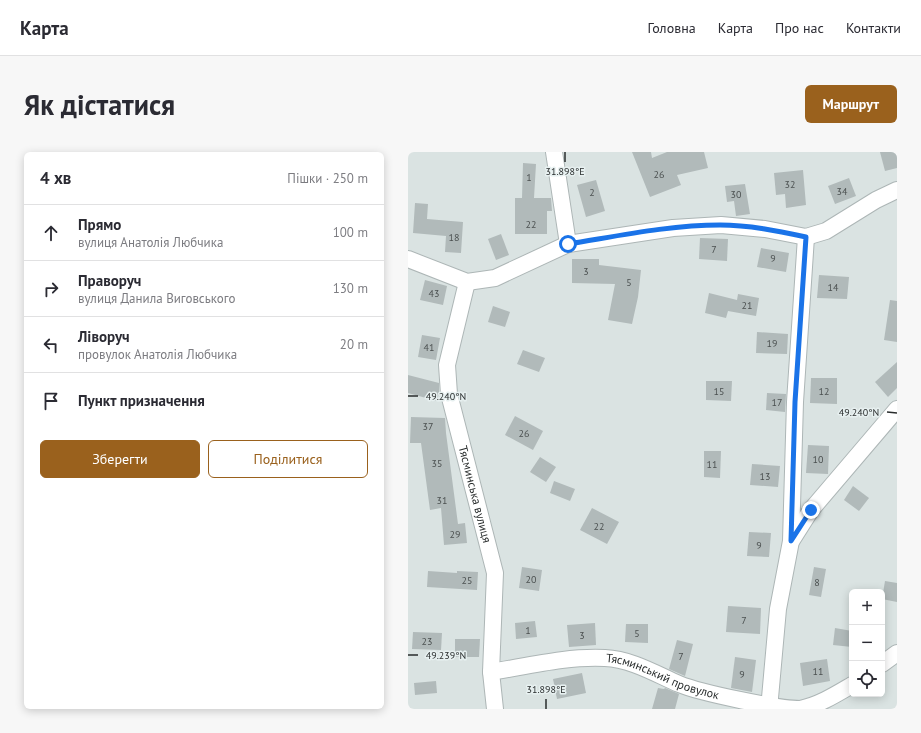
<!DOCTYPE html>
<html lang="uk">
<meta charset="utf-8">
<style>
:root{--surface:#fff;--page:#f7f7f7;--text:#2b2b33;--muted:#7c7c81;--line:#e1e1e2;--accent:#9a611d}
body{margin:0;font-family:"PT Sans",sans-serif;background:var(--page);color:var(--text)}
.controls{position:absolute;right:12px;bottom:12px;display:grid;overflow:hidden;border-radius:6px;box-shadow:0 2px 10px #0003}
.controls button{width:36px;height:36px;display:grid;place-items:center;padding:0;border:0;border-bottom:1px solid var(--line);background:var(--surface);color:var(--text);font:20px sans-serif}
.stop{position:absolute;width:12px;height:12px;margin:-9px;border:3px solid #1a73e8;border-radius:50%;background:#fff}
.stop.end{background:#1a73e8;border-color:#fff;box-shadow:0 1px 4px #0008}
.list{margin:0;padding:0;list-style:none}
h2{display:flex;justify-content:space-between;align-items:center;height:52px;margin:0;padding:0 16px;font-size:17px}
h2 small{font-size:13px;font-weight:400;color:var(--muted)}
.list li{display:grid;grid-template-columns:26px 1fr auto;gap:12px;align-items:center;box-sizing:border-box;height:56px;padding:0 16px;border-top:1px solid var(--line)}
.list b{display:block;font-size:15px;white-space:nowrap}
.list p{margin:0;font-size:13px;white-space:nowrap;color:var(--muted)}
.list em{font-size:13px;font-style:normal;color:var(--muted)}
.actions{display:flex;gap:8px;padding:12px 16px}
.actions a{flex:1;padding:9px 0;border:1px solid var(--accent);border-radius:6px;text-align:center;font-size:14px;color:var(--accent)}
.actions .main{background:var(--accent);color:#fff}
.icon{flex:none;width:22px;height:22px;fill:none;stroke:currentColor;stroke-width:2;stroke-linecap:round;stroke-linejoin:round}
.map{position:relative;flex:none;width:489px;height:557px;overflow:hidden;border-radius:6px}
header{display:flex;align-items:center;gap:24px;box-sizing:border-box;height:56px;padding:0 20px;background:var(--surface);border-bottom:1px solid var(--line)}
header strong{font-size:19px}
nav{display:flex;gap:22px;margin-inline-start:auto;font-size:14px}
.intro{display:flex;align-items:center;justify-content:space-between;box-sizing:border-box;height:96px;padding:0 24px}
h1{margin:0;font-size:28px}
.button{padding:10px 18px;border-radius:6px;background:var(--accent);color:#fff;font-size:14px;font-weight:700}
main{display:flex;gap:24px;padding:0 24px}
aside{flex:1;background:var(--surface);border-radius:6px;box-shadow:0 2px 10px #0003}
.map>svg:first-child{display:block}
.building{fill:#b1baba}
.lines{fill:none;stroke-linecap:round;stroke-linejoin:round}
.minor-casing{stroke:#adb6b6;stroke-width:18}
.minor{stroke:#fff;stroke-width:16}
.route{stroke:#1a73e8;stroke-width:5}
.ticks{fill:none;stroke:#292d2d;stroke-width:1.5}
.labels{text-anchor:middle;stroke-width:3;stroke-linejoin:round;paint-order:stroke}
.number-label{font-size:10px;fill:#4b5050}
.street-label{font-size:12px;fill:#292d2d;stroke:#e7f0f0}
.ticks-label{font-size:10px;text-anchor:middle;fill:#292d2d;stroke:#e7f0f0;stroke-width:3;stroke-linejoin:round;paint-order:stroke}
</style>
<header>
<strong>Карта</strong>
<nav><a>Головна</a><a>Карта</a><a>Про нас</a><a>Контакти</a></nav>
</header>
<div class="intro"><h1>Як дістатися</h1><a class="button">Маршрут</a></div>
<main>
<aside>
<h2>4 хв<small>Пішки · 250 m</small></h2>
<ul class="list">
<li><svg class="icon" aria-label="ahead" viewBox="0 0 24 24"><path d="M12 20V5M6 11l6-6 6 6"/></svg><div><b>Прямо</b><p>вулиця Анатолія Любчика</p></div><em>100 m</em></li>
<li><svg class="icon" aria-label="right" viewBox="0 0 24 24"><path d="M7 20v-9h11M14 6l5 5-5 5"/></svg><div><b>Праворуч</b><p>вулиця Данила Виговського</p></div><em>130 m</em></li>
<li><svg class="icon" aria-label="left" viewBox="0 0 24 24"><path d="M17 20v-9H6M10 6l-5 5 5 5"/></svg><div><b>Ліворуч</b><p>провулок Анатолія Любчика</p></div><em>20 m</em></li>
<li><svg class="icon" aria-label="arrive" viewBox="0 0 24 24"><path d="M6 21V4h12l-3 4 3 4H6"/></svg><div><b>Пункт призначення</b></div></li>
</ul>
<div class="actions"><a class="main">Зберегти</a><a>Поділитися</a></div>
</aside>
<div class="map">
<svg width="489" height="557" viewBox="0 0 489 557">
<rect width="100%" height="100%" fill="#dae3e2"/>
<!-- building -->
<g class="building">
<path d="M 224,0 L 243,0 L 244,6 L 259,0 L 296,0 L 300,16 L 269,23 L 273,33 L 242,45 Z"/>
<path d="M 472,0 L 489,0 L 489,16 L 477,19 Z"/>
<path d="M 115,11 L 128,12 L 126,46 L 143,46 L 144,59 L 139,59 L 139,82 L 107,82 L 107,46 L 114,46 Z"/>
<path d="M 395,18 L 398,53 L 378,56 L 377,42 L 368,43 L 366,21 Z"/>
<path d="M 441,26 L 448,44 L 427,52 L 420,34 Z"/>
<path d="M 188,28 L 197,59 L 178,65 L 169,33 Z"/>
<path d="M 337,32 L 342,62 L 328,64 L 326,49 L 319,50 L 317,34 Z"/>
<path d="M 7,51 L 20,52 L 19,67 L 55,70 L 53,101 L 37,100 L 38,84 L 5,81 Z"/>
<path d="M 93,82 L 101,103 L 88,108 L 80,87 Z"/>
<path d="M 292,86 L 320,87 L 319,109 L 291,107 Z"/>
<path d="M 353,96 L 381,101 L 378,120 L 349,115 Z"/>
<path d="M 164,107 L 191,107 L 191,113 L 233,118 L 230,145 L 224,172 L 200,168 L 207,132 L 164,131 Z"/>
<path d="M 411,123 L 441,125 L 439,147 L 409,146 Z"/>
<path d="M 17,128 L 39,134 L 35,153 L 12,148 Z"/>
<path d="M 301,141 L 329,148 L 330,142 L 351,146 L 348,164 L 320,159 L 318,166 L 297,161 Z"/>
<path d="M 482,148 L 489,149 L 489,190 L 476,188 Z"/>
<path d="M 85,154 L 102,160 L 97,175 L 80,170 Z"/>
<path d="M 349,180 L 380,182 L 379,202 L 348,201 Z"/>
<path d="M 14,183 L 32,186 L 28,208 L 10,205 Z"/>
<path d="M 115,198 L 137,206 L 131,220 L 109,212 Z"/>
<path d="M 489,210 L 489,236 L 480,245 L 467,230 Z"/>
<path d="M 0,223 L 31,231 L 31,240 L 29,249 L 0,241 Z"/>
<path d="M 403,226 L 429,226 L 429,252 L 402,251 Z"/>
<path d="M 298,229 L 324,229 L 323,249 L 298,248 Z"/>
<path d="M 359,241 L 378,242 L 377,260 L 358,258 Z"/>
<path d="M 107,264 L 135,279 L 125,298 L 97,283 Z"/>
<path d="M 3,265 L 37,266 L 38,281 L 50,372 L 57,371 L 59,391 L 36,393 L 33,356 L 22,358 L 13,291 L 2,291 Z"/>
<path d="M 400,293 L 421,294 L 420,322 L 398,321 Z"/>
<path d="M 296,299 L 313,299 L 312,326 L 296,325 Z"/>
<path d="M 132,305 L 148,315 L 138,330 L 122,320 Z"/>
<path d="M 344,312 L 372,314 L 370,335 L 342,333 Z"/>
<path d="M 146,329 L 167,337 L 162,349 L 142,341 Z"/>
<path d="M 445,334 L 461,346 L 451,359 L 436,348 Z"/>
<path d="M 184,356 L 211,370 L 199,392 L 172,378 Z"/>
<path d="M 341,380 L 363,381 L 361,405 L 339,404 Z"/>
<path d="M 114,415 L 134,418 L 131,439 L 111,436 Z"/>
<path d="M 406,415 L 418,417 L 413,445 L 401,443 Z"/>
<path d="M 20,419 L 49,421 L 49,419 L 70,420 L 69,438 L 19,435 Z"/>
<path d="M 477,429 L 489,431 L 489,450 L 474,447 Z"/>
<path d="M 320,454 L 353,456 L 352,482 L 318,480 Z"/>
<path d="M 127,469 L 129,485 L 108,487 L 107,471 Z"/>
<path d="M 187,471 L 188,493 L 161,495 L 159,473 Z"/>
<path d="M 218,472 L 240,472 L 240,491 L 217,490 Z"/>
<path d="M 427,476 L 444,479 L 444,495 L 425,493 Z"/>
<path d="M 5,480 L 34,481 L 33,498 L 4,497 Z"/>
<path d="M 47,487 L 72,487 L 71,505 L 47,505 Z"/>
<path d="M 269,488 L 285,492 L 277,524 L 261,517 Z"/>
<path d="M 327,505 L 348,508 L 344,540 L 323,536 Z"/>
<path d="M 419,507 L 422,529 L 395,534 L 392,511 Z"/>
<path d="M 174,521 L 178,541 L 149,547 L 145,527 Z"/>
<path d="M 28,529 L 29,541 L 7,543 L 6,531 Z"/>
<path d="M 250,536 L 256,537 L 257,536 L 271,542 L 267,557 L 244,557 Z"/>
</g>
<g class="lines">
<defs>
<g id="minor">
<path d="M 146,0 L 160,92"/>
<path d="M 0,107 L 59,130 L 87,126 L 160,92 L 265,76 L 313,73 L 357,77 L 398,85 L 418,79 L 468,48 L 489,38"/>
<path id="s1" d="M 59,130 L 39,213 L 41,242 L 87,421 L 83,520 L 87,557"/>
<path d="M 384,388 L 403,358 L 489,257"/>
<path d="M 474,512 L 489,501"/>
<path id="s2" d="M 83,520 C 120,514 160,504 197,506 C 223,507 248,522 271,532 C 293,541 370,557 392,557 C 411,553 427,543 444,533"/>
<path d="M 361,557 L 370,457 L 383,389 L 387,250 L 398,85"/>
</g>
</defs>
<!-- minor casing -->
<use href="#minor" class="minor-casing"/>
<!-- minor -->
<use href="#minor" class="minor"/>
</g>
<g class="lines">
<!-- route -->
<path class="route" d="M 160,92 C 210,84 262,73 312,73 C 341,73 370,79 398,85 L 387,250 L 383,389 L 403,358"/>
</g>
<!-- ticks -->
<path class="ticks" d="M 157,10 L 157,0M 0,244 L 10,244M 479,260 L 489,261M 0,503 L 10,503M 138,557 L 138,547"/>
<g class="labels">
<!-- number labels -->
<g class="number-label">
<text x="251" y="26">26</text>
<text x="121" y="29">1</text>
<text x="382" y="36">32</text>
<text x="434" y="43">34</text>
<text x="184" y="44">2</text>
<text x="328" y="46">30</text>
<text x="123" y="76">22</text>
<text x="46" y="89">18</text>
<text x="306" y="101">7</text>
<text x="365" y="110">9</text>
<text x="178" y="123">3</text>
<text x="221" y="134">5</text>
<text x="425" y="139">14</text>
<text x="26" y="145">43</text>
<text x="339" y="157">21</text>
<text x="364" y="195">19</text>
<text x="21" y="199">41</text>
<text x="311" y="243">15</text>
<text x="416" y="243">12</text>
<text x="369" y="254">17</text>
<text x="20" y="278">37</text>
<text x="116" y="285">26</text>
<text x="410" y="311">10</text>
<text x="29" y="315">35</text>
<text x="304" y="316">11</text>
<text x="357" y="328">13</text>
<text x="34" y="352">31</text>
<text x="191" y="378">22</text>
<text x="47" y="386">29</text>
<text x="351" y="397">9</text>
<text x="123" y="431">20</text>
<text x="59" y="432">25</text>
<text x="409" y="434">8</text>
<text x="336" y="472">7</text>
<text x="120" y="482">1</text>
<text x="229" y="485">5</text>
<text x="174" y="487">3</text>
<text x="19" y="493">23</text>
<text x="273" y="508">7</text>
<text x="410" y="523">11</text>
<text x="334" y="526">9</text>
</g>
<!-- street labels -->
<g class="street-label">
<text dy="4" stroke="none"><textPath href="#s1" startOffset="218">Тясминська вулиця</textPath></text>
<text dy="4" stroke="none"><textPath href="#s2" startOffset="176">Тясминський провулок</textPath></text>
</g>
</g>
<g class="ticks-label">
<text x="157" y="23">31.898°E</text>
<text x="38" y="248">49.240°N</text>
<text x="451" y="264">49.240°N</text>
<text x="38" y="507">49.239°N</text>
<text x="138" y="541">31.898°E</text>
</g>
</svg>
<div class="controls">
<button>+</button>
<button>−</button>
<button><svg class="icon" aria-label="locate" viewBox="0 0 24 24"><circle cx="12" cy="12" r="6"/><path d="M12 2v4M12 18v4M2 12h4M18 12h4"/></svg></button>
</div>
<div class="stop" style="left:160px;top:92px"></div>
<div class="stop end" style="left:403px;top:358px"></div>
</div>
</main>
